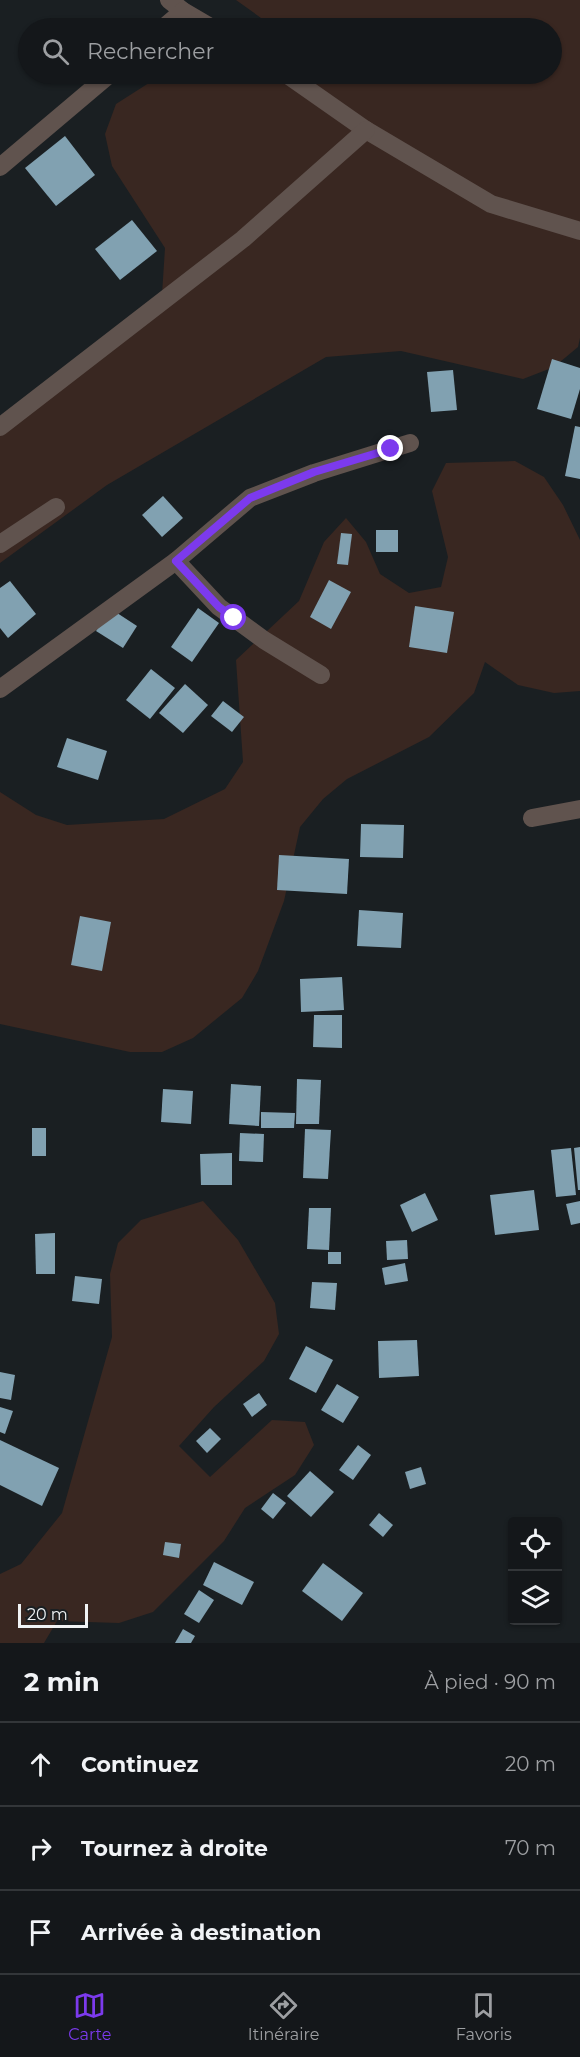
<!DOCTYPE html>
<html lang="fr">
<meta charset="utf-8">
<style>
:root{--surface:#14171a;--page:#1d2023;--text:#f1f3f6;--muted:#9d9fa2;--line:#333639;--accent:#7c3aed}
body{margin:0;font-family:Montserrat,sans-serif;background:var(--page);color:var(--text)}
.controls{position:absolute;right:18px;bottom:18px;display:grid;overflow:hidden;border-radius:6px;box-shadow:0 2px 4px #0004}
.controls button{width:54px;height:54px;display:grid;place-items:center;padding:0;border:0;border-bottom:2px solid var(--line);background:var(--surface);color:var(--text);font:30px sans-serif}
.scale{position:absolute;left:18px;bottom:15px;width:70px;box-sizing:border-box;padding-left:6px;border:3px solid #f0f3f5;border-top:0;font-size:16px;line-height:21px;white-space:nowrap;color:#f0f3f5;-webkit-text-stroke:4px #1a1f22;paint-order:stroke}
.stop{position:absolute;width:18px;height:18px;margin:-14px;border:4px solid #7c3aed;border-radius:50%;background:#fff}
.stop.end{background:#7c3aed;border-color:#fff;box-shadow:0 2px 6px #0008}
.list{margin:0;padding:0;list-style:none}
h2{display:flex;justify-content:space-between;align-items:center;height:78px;margin:0;padding:0 24px;font-size:26px}
h2 small{font-size:20px;font-weight:400;color:var(--muted)}
.list li{display:grid;grid-template-columns:39px 1fr auto;gap:18px;align-items:center;box-sizing:border-box;height:84px;padding:0 24px;border-top:2px solid var(--line)}
.list b{display:block;font-size:22px;white-space:nowrap}
.list em{font-size:20px;font-style:normal;color:var(--muted)}
.icon{flex:none;width:33px;height:33px;fill:none;stroke:currentColor;stroke-width:2;stroke-linecap:round;stroke-linejoin:round}
.map{position:relative;flex:none;width:580px;height:1643px;overflow:hidden}
.search{position:absolute;background:var(--surface);box-shadow:0 2px 4px #0004;left:18px;right:18px;top:18px;height:66px;display:flex;align-items:center;gap:15px;box-sizing:border-box;padding:0 21px;border-radius:33px;color:var(--muted);font-size:22px}
.sheet{height:330px;background:var(--surface)}
nav{display:flex;justify-content:space-around;align-items:center;box-sizing:border-box;height:84px;border-top:2px solid var(--line);background:var(--surface);font-size:16px;color:var(--muted)}
nav a{display:grid;justify-items:center;gap:3px}
nav .on{color:var(--accent)}
.map>svg:first-child{display:block}
.green{fill:#392721}
.building{fill:#81a1b1}
.lines{fill:none;stroke-linecap:round;stroke-linejoin:round}
.minor{stroke:#60534e;stroke-width:18}
.route{stroke:#7c3aed;stroke-width:8}
</style>
<div class="map">
<svg width="580" height="1643" viewBox="0 0 580 1643">
<rect width="100%" height="100%" fill="#1a1f22"/>
<!-- green -->
<g class="green">
<path d="M 236,0 L 580,0 L 580,338 L 578,347 L 554,367 L 523,379 L 401,351 L 326,357 L 107,485 L 0,563 L 0,432 L 161,310 L 165,248 L 112,166 L 105,134 L 116,104 L 163,74 L 552,74 L 552,28 L 275,28 Z"/>
<path d="M 515,461 L 544,477 L 563,505 L 580,540 L 580,691 L 554,693 L 518,685 L 485,662 L 474,693 L 429,737 L 347,779 L 323,799 L 300,827 L 284,901 L 258,971 L 242,998 L 193,1038 L 162,1052 L 130,1052 L 0,1024 L 0,792 L 36,815 L 67,825 L 164,819 L 225,789 L 243,762 L 236,660 L 299,601 L 324,542 L 346,518 L 366,542 L 380,574 L 409,593 L 441,587 L 448,557 L 432,491 L 446,463 Z"/>
<path d="M 203,1201 L 238,1240 L 275,1303 L 279,1334 L 264,1361 L 214,1407 L 179,1446 L 210,1477 L 272,1420 L 305,1422 L 314,1445 L 295,1475 L 245,1508 L 224,1541 L 153,1612 L 119,1623 L 57,1621 L 44,1643 L 0,1643 L 0,1574 L 21,1564 L 62,1513 L 112,1337 L 110,1274 L 118,1243 L 141,1220 Z"/>
</g>
<!-- building -->
<g class="building">
<path d="M 65,136 L 95,175 L 56,206 L 25,168 Z"/>
<path d="M 132,220 L 157,251 L 120,280 L 95,249 Z"/>
<path d="M 552,359 L 580,368 L 580,389 L 571,419 L 537,409 Z"/>
<path d="M 453,370 L 457,410 L 431,412 L 427,372 Z"/>
<path d="M 575,426 L 580,427 L 580,479 L 565,476 Z"/>
<path d="M 163,496 L 183,518 L 162,537 L 142,515 Z"/>
<rect x="376" y="530" width="22" height="22"/>
<path d="M 341,533 L 352,534 L 348,565 L 337,564 Z"/>
<path d="M 329,580 L 351,592 L 331,629 L 310,617 Z"/>
<path d="M 10,581 L 36,614 L 8,638 L 0,628 L 0,588 Z"/>
<path d="M 415,606 L 454,612 L 447,653 L 409,647 Z"/>
<path d="M 198,608 L 219,623 L 192,662 L 171,647 Z"/>
<path d="M 111,609 L 137,626 L 123,648 L 96,631 Z"/>
<path d="M 151,669 L 175,688 L 150,719 L 126,700 Z"/>
<path d="M 185,684 L 208,705 L 183,733 L 159,713 Z"/>
<path d="M 223,701 L 244,717 L 232,732 L 211,716 Z"/>
<path d="M 67,738 L 107,751 L 98,780 L 57,767 Z"/>
<path d="M 361,824 L 404,825 L 403,858 L 360,857 Z"/>
<path d="M 279,855 L 349,859 L 347,894 L 277,890 Z"/>
<path d="M 359,910 L 403,913 L 401,948 L 357,946 Z"/>
<path d="M 80,916 L 111,922 L 102,971 L 71,965 Z"/>
<path d="M 342,977 L 344,1010 L 301,1012 L 300,979 Z"/>
<path d="M 314,1015 L 342,1015 L 342,1048 L 313,1047 Z"/>
<path d="M 297,1079 L 321,1080 L 319,1124 L 296,1124 Z"/>
<path d="M 231,1084 L 261,1086 L 259,1126 L 229,1124 Z"/>
<path d="M 163,1089 L 193,1091 L 191,1124 L 161,1122 Z"/>
<path d="M 261,1112 L 295,1113 L 294,1128 L 261,1128 Z"/>
<rect x="32" y="1128" width="14" height="28"/>
<path d="M 305,1129 L 331,1130 L 328,1179 L 303,1178 Z"/>
<path d="M 240,1133 L 264,1134 L 263,1162 L 239,1161 Z"/>
<path d="M 580,1147 L 580,1190 L 578,1190 L 574,1148 Z"/>
<path d="M 571,1148 L 576,1195 L 556,1197 L 551,1150 Z"/>
<path d="M 232,1153 L 232,1185 L 201,1185 L 200,1154 Z"/>
<path d="M 534,1190 L 539,1230 L 495,1235 L 490,1195 Z"/>
<path d="M 425,1193 L 438,1220 L 412,1232 L 400,1205 Z"/>
<path d="M 580,1201 L 580,1223 L 571,1225 L 566,1204 Z"/>
<path d="M 309,1208 L 331,1208 L 329,1250 L 307,1249 Z"/>
<path d="M 55,1233 L 55,1274 L 36,1274 L 35,1234 Z"/>
<path d="M 407,1240 L 408,1259 L 387,1260 L 386,1241 Z"/>
<rect x="328" y="1252" width="13" height="12"/>
<path d="M 405,1263 L 408,1281 L 385,1285 L 382,1268 Z"/>
<path d="M 75,1276 L 102,1279 L 99,1304 L 72,1301 Z"/>
<path d="M 312,1282 L 337,1283 L 335,1310 L 310,1308 Z"/>
<path d="M 417,1340 L 419,1376 L 379,1378 L 378,1341 Z"/>
<path d="M 306,1346 L 333,1360 L 316,1393 L 289,1379 Z"/>
<path d="M 0,1372 L 15,1375 L 11,1400 L 0,1398 Z"/>
<path d="M 337,1384 L 359,1397 L 343,1423 L 321,1410 Z"/>
<path d="M 259,1393 L 267,1405 L 252,1417 L 243,1404 Z"/>
<path d="M 0,1407 L 13,1411 L 5,1434 L 0,1432 Z"/>
<path d="M 210,1428 L 221,1439 L 207,1453 L 196,1441 Z"/>
<path d="M 0,1440 L 59,1468 L 42,1506 L 0,1485 Z"/>
<path d="M 358,1445 L 371,1455 L 353,1480 L 339,1470 Z"/>
<path d="M 421,1467 L 426,1484 L 410,1489 L 405,1472 Z"/>
<path d="M 310,1471 L 334,1492 L 311,1517 L 287,1496 Z"/>
<path d="M 273,1493 L 286,1503 L 273,1519 L 261,1509 Z"/>
<path d="M 379,1513 L 393,1525 L 383,1537 L 369,1525 Z"/>
<path d="M 165,1542 L 181,1544 L 179,1558 L 163,1555 Z"/>
<path d="M 214,1562 L 254,1582 L 242,1605 L 203,1585 Z"/>
<path d="M 323,1563 L 363,1593 L 342,1621 L 302,1591 Z"/>
<path d="M 199,1590 L 214,1600 L 199,1623 L 184,1614 Z"/>
<path d="M 183,1629 L 195,1636 L 191,1643 L 175,1643 Z"/>
</g>
<g class="lines">
<!-- minor -->
<g class="minor">
<path d="M 169,0 L 183,11 L 212,28"/>
<path d="M 163,28 L 183,11"/>
<path d="M 286,74 L 366,130 L 491,204 L 580,231"/>
<path d="M 0,167 L 110,74"/>
<path d="M 0,427 L 243,239 L 366,130"/>
<path d="M 0,544 L 56,507"/>
<path d="M 176,561 L 219,607 L 264,640 L 321,675"/>
<path d="M 0,689 L 176,561 L 250,498 L 314,473 L 410,443"/>
<path d="M 532,818 L 580,809"/>
</g>
</g>
<g class="lines">
<!-- route -->
<path class="route" d="M 234,618 L 219,607 L 176,561 L 250,498 L 314,472 L 391,449"/>
</g>
</svg>
<div class="controls">
<button><svg class="icon" aria-label="locate" viewBox="0 0 24 24"><circle cx="12" cy="12" r="6"/><path d="M12 2v4M12 18v4M2 12h4M18 12h4"/></svg></button>
<button><svg class="icon" aria-label="layers" viewBox="0 0 24 24"><path d="M12 4l9 5-9 5-9-5zM3 14l9 5 9-5"/></svg></button>
</div>
<div class="scale">20 m</div>
<div class="stop" style="left:234px;top:618px"></div>
<div class="stop end" style="left:391px;top:449px"></div>
<div class="search"><svg class="icon" aria-label="search" viewBox="0 0 24 24"><circle cx="10" cy="10" r="6"/><path d="M15 15l6 6"/></svg>Rechercher</div>
</div>
<section class="sheet">
<h2>2 min<small>À pied · 90 m</small></h2>
<ul class="list">
<li><svg class="icon" aria-label="ahead" viewBox="0 0 24 24"><path d="M12 20V5M6 11l6-6 6 6"/></svg><div><b>Continuez</b></div><em>20 m</em></li>
<li><svg class="icon" aria-label="right" viewBox="0 0 24 24"><path d="M7 20v-9h11M14 6l5 5-5 5"/></svg><div><b>Tournez à droite</b></div><em>70 m</em></li>
<li><svg class="icon" aria-label="arrive" viewBox="0 0 24 24"><path d="M6 21V4h12l-3 4 3 4H6"/></svg><div><b>Arrivée à destination</b></div></li>
</ul>
</section>
<nav>
<a class="on"><svg class="icon" aria-label="map" viewBox="0 0 24 24"><path d="M3 6l6-2 6 2 6-2v14l-6 2-6-2-6 2zM9 4v14M15 6v14"/></svg>Carte</a>
<a><svg class="icon" aria-label="directions" viewBox="0 0 24 24"><path d="M12 3l9 9-9 9-9-9zM9 14v-3h6M13 9l2 2-2 2"/></svg>Itinéraire</a>
<a><svg class="icon" aria-label="saved" viewBox="0 0 24 24"><path d="M7 4h10v16l-5-4-5 4z"/></svg>Favoris</a>
</nav>
